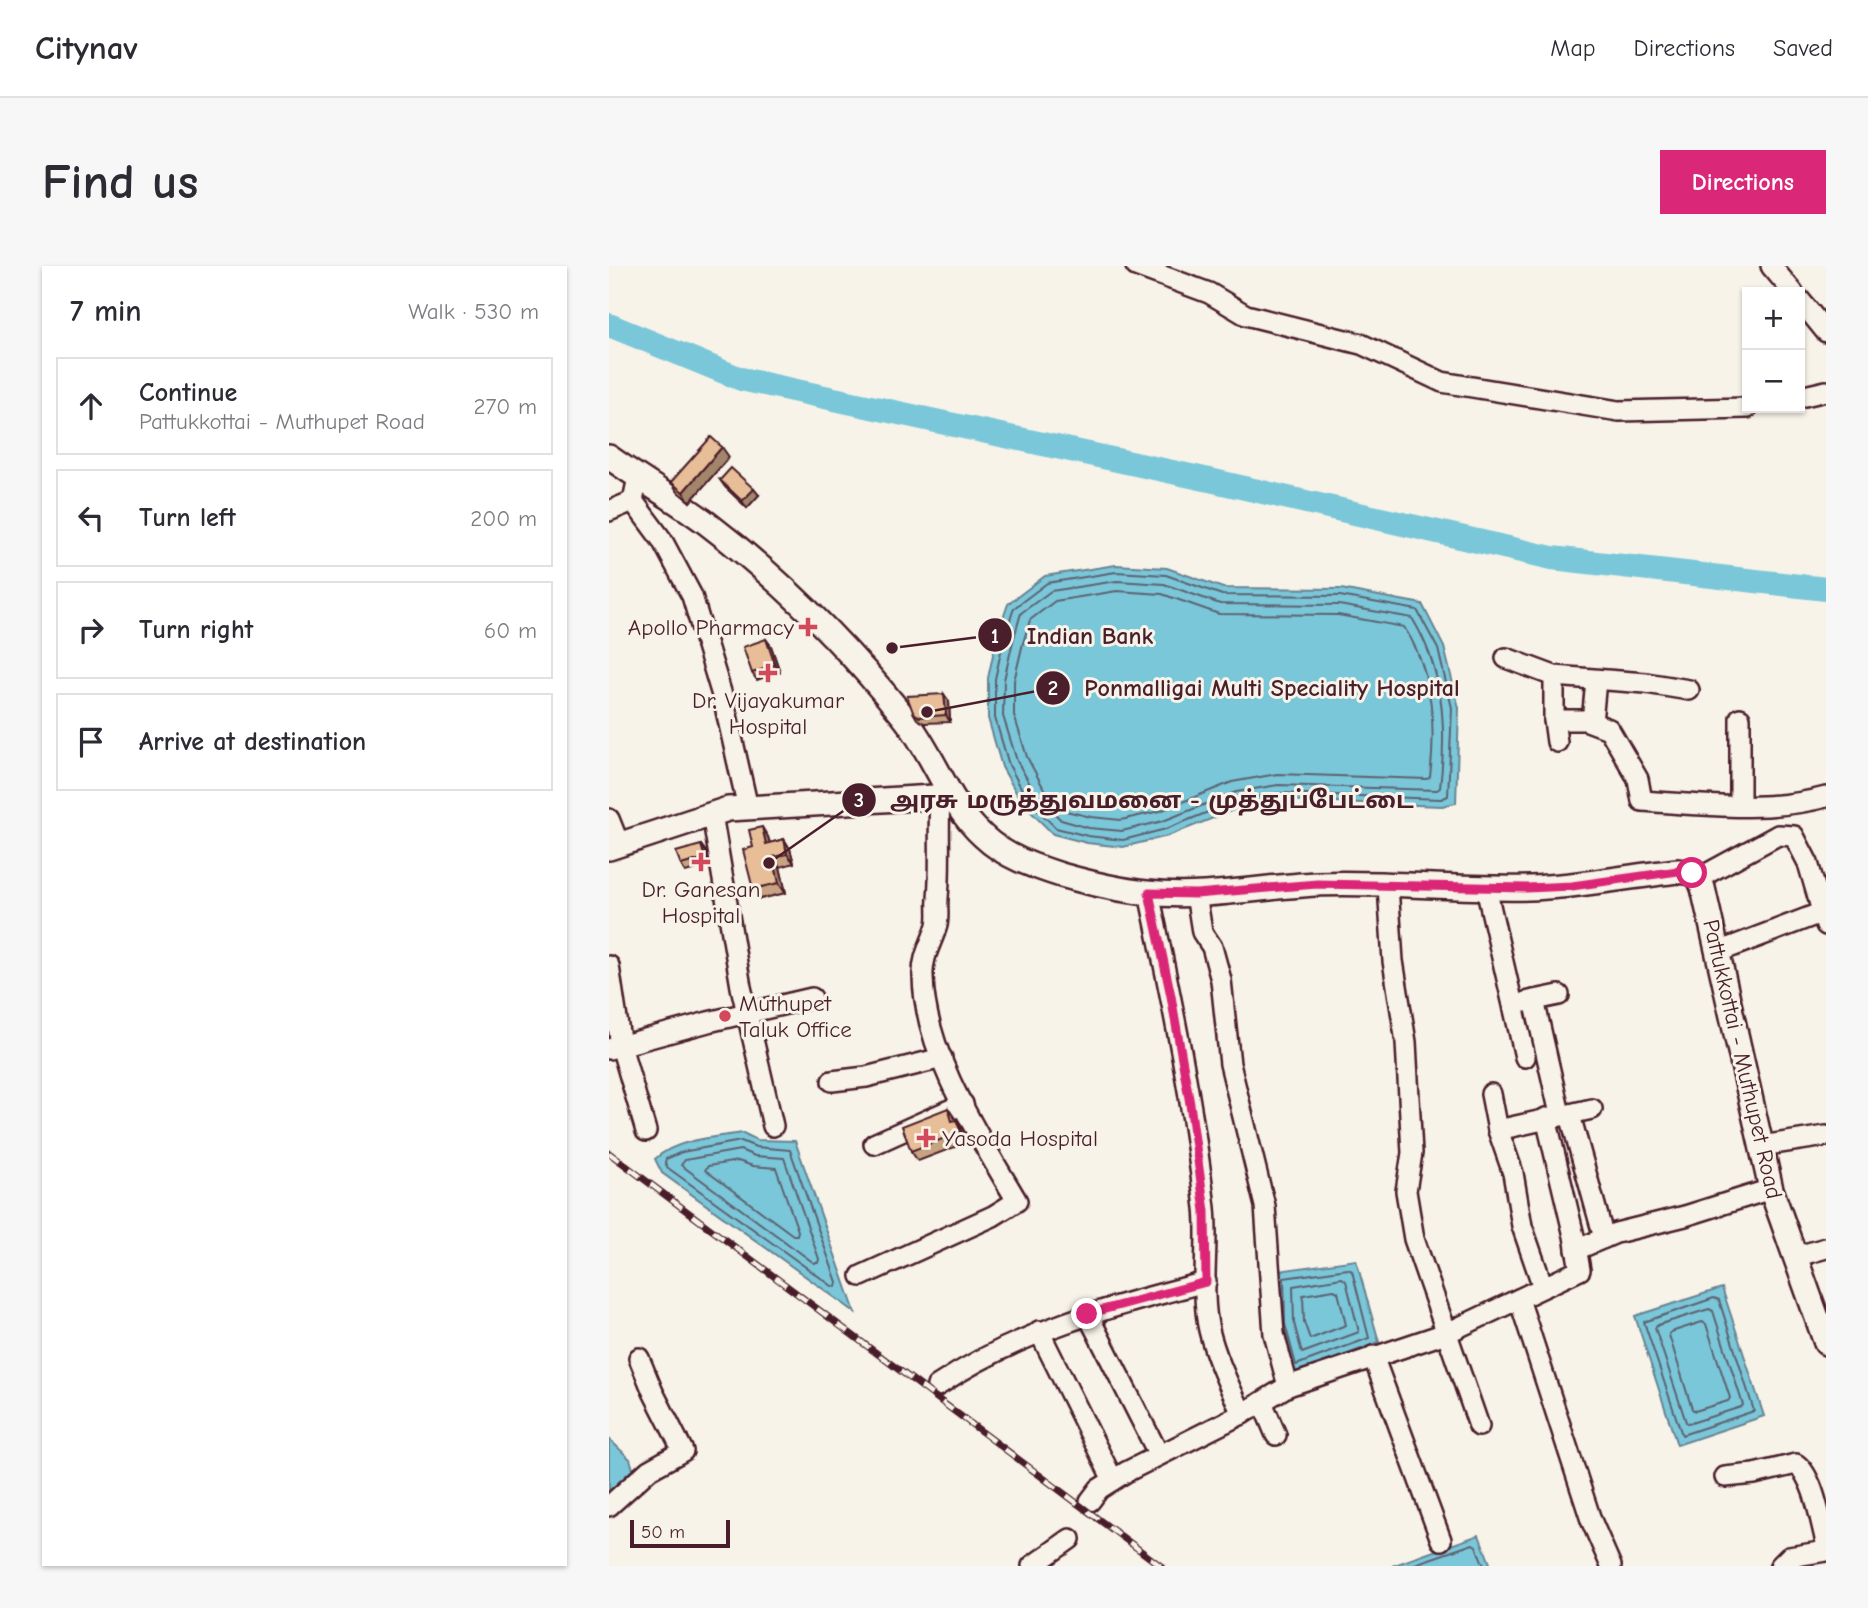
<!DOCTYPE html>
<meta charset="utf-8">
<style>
:root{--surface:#fff;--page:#f7f7f7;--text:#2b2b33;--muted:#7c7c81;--line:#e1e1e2;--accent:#db2777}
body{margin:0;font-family:"Comic Neue","Noto Sans Tamil",sans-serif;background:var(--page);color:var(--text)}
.controls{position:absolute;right:21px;top:21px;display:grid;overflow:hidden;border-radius:0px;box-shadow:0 2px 5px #0004}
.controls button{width:63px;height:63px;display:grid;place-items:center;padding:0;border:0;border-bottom:2px solid var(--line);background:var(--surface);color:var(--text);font:35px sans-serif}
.scale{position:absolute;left:21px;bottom:18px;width:100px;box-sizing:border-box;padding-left:7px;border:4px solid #4a1f2b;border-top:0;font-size:19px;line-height:24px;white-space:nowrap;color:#4a1f2b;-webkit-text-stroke:5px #f7f3e8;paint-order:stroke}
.stop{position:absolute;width:21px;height:21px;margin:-16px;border:5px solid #db2777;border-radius:50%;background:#fff}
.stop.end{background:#db2777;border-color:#fff;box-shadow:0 2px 7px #0008}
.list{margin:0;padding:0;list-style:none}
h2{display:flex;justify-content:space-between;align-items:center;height:91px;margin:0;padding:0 28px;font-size:30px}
h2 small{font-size:23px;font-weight:400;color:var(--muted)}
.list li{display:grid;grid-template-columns:46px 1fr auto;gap:21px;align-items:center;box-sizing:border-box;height:98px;margin:0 14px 14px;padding:0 14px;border:2px solid var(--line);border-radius:0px}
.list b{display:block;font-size:26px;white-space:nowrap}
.list p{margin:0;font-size:23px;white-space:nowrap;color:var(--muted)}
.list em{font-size:23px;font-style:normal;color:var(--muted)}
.icon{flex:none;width:38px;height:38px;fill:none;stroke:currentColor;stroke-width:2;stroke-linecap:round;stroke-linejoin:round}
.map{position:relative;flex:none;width:1217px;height:1300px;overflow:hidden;border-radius:0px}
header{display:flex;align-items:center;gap:42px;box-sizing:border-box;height:98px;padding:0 35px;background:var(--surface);border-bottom:2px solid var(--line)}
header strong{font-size:33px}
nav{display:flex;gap:38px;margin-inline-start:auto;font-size:24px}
.intro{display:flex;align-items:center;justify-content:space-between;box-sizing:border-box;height:168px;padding:0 42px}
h1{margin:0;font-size:49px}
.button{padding:18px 32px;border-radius:0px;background:var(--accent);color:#fff;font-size:24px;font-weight:700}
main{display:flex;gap:42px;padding:0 42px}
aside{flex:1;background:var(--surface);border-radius:0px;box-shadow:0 2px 5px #0004}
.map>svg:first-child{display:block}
.water{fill:#7ac7d9;stroke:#678493;stroke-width:2}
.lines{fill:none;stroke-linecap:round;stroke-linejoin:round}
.shore{stroke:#5d6271;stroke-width:2}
.river{stroke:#7ac7d9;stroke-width:24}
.minor-casing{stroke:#4a1f2b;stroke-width:24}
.major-casing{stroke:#4a1f2b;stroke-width:28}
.minor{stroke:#f7f3e8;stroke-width:19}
.major{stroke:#f7f3e8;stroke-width:23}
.rail-casing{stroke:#4a1f2b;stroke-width:7}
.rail{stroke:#f7f3e8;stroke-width:4.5;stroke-dasharray:13;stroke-linecap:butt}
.wall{fill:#c7a382;stroke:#4a1f2b;stroke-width:2}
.shaded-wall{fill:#a2856a;stroke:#4a1f2b;stroke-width:2}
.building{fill:#e7be97;stroke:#4a1f2b;stroke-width:2}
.route{stroke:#db2777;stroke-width:9}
.poi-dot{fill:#d1495b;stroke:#f7f3e8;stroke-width:2.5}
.labels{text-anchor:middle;stroke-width:6;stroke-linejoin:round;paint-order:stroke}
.poi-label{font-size:23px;fill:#4a1f2b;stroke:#f7f3e8}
.street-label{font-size:23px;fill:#4a1f2b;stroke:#f7f3e8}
.leader{fill:none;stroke:#4a1f2b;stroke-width:2.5}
.callout-dot{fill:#4a1f2b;stroke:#f7f3e8;stroke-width:2.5}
.mark-label{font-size:21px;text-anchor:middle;font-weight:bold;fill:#fff}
.callout-label{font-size:24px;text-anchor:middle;font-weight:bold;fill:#4a1f2b;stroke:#f7f3e8;stroke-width:6;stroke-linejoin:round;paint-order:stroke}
</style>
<header>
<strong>Citynav</strong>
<nav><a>Map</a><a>Directions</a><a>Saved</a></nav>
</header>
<div class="intro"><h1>Find us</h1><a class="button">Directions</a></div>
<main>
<aside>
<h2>7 min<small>Walk · 530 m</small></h2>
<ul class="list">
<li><svg class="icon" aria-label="ahead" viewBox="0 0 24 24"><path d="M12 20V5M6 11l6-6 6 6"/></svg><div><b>Continue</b><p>Pattukkottai - Muthupet Road</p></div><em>270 m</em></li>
<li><svg class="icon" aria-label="left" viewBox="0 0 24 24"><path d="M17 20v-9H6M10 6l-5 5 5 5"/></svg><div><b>Turn left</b></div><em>200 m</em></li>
<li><svg class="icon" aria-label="right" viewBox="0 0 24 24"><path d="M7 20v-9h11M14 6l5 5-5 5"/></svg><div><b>Turn right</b></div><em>60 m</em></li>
<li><svg class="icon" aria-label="arrive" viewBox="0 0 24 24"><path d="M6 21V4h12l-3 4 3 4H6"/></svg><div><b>Arrive at destination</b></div></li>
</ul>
</aside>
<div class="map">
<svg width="1217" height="1300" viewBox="0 0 1217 1300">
<rect width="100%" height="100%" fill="#f7f3e8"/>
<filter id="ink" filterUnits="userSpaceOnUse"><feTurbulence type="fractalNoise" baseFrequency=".0143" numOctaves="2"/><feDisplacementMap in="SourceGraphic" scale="14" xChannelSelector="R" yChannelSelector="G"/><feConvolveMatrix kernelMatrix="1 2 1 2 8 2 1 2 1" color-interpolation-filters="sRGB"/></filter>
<g filter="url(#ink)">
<!-- water -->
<g class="water">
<path d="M 507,299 L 558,302 L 614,322 L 732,323 L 813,338 L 835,381 L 850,442 L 847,537 L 833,540 L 671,534 L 632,541 L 559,570 L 514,581 L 478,577 L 444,568 L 413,537 L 393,501 L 379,452 L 379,412 L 388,370 L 399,338 L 436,310 Z"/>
<path d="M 134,867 L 148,874 L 186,875 L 246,1046 L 53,907 L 46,893 C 67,873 107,871 134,867 Z"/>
<path d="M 747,994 L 770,1076 L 681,1110 L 669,1059 L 669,1005 Z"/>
<path d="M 1113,1022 L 1155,1150 L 1068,1179 L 1026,1050 Z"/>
<path d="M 0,1173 L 21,1193 L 24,1203 L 0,1228 Z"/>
<path d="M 870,1269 L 882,1300 L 783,1300 Z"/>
</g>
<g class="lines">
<!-- shore -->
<g class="shore">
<path d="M 507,306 L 557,309 L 613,329 L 731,330 L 808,344 L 829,383 L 843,442 L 839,530 L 832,533 L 670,527 L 629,534 L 557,563 L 514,574 L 479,570 L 447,562 L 418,533 L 400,499 L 386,452 L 386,413 L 395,372 L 405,342 L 438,317 Z"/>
<path d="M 508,315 L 555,318 L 611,338 L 730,339 L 803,352 C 835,404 838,462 831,522 L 828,524 L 669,519 L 627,526 L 554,555 L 513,565 L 480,562 L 452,554 L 426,527 L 408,495 L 394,450 L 395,414 L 404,375 L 412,347 L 442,325 Z"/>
<path d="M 508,325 L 553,328 L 610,348 L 729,349 L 795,361 C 824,405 827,461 821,511 L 818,513 L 668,508 L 623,516 L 551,545 L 512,554 L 482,551 L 457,545 L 434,521 L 418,491 L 405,449 L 405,415 L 414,377 L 421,354 L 446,335 Z"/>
<path d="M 132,875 L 147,881 L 181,884 L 228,1016 L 227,1021 L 223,1020 L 59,902 L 56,897 L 57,893 L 73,886 Z"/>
<path d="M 131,884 L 146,890 L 175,892 L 210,993 L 209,997 L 205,997 L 72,899 L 76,894 Z"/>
<path d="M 129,895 L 144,900 L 167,902 L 189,965 L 188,969 L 184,969 L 96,904 L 99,900 Z"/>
<path d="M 739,1003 L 743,1005 L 760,1072 L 687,1099 L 676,1058 L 675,1012 Z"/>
<path d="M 733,1012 L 737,1015 L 750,1066 L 693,1087 L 685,1057 L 684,1020 Z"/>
<path d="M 725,1024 L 729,1026 L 737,1059 L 701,1073 L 695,1056 L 694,1029 Z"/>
<path d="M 1105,1032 L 1110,1034 L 1145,1145 L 1073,1169 L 1035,1056 Z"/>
<path d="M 1100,1043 L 1104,1045 L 1134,1139 L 1132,1141 L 1079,1158 L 1077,1156 L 1046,1062 L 1049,1059 Z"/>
<path d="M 1093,1056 L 1097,1058 L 1121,1132 L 1119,1135 L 1086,1145 L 1083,1143 L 1060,1069 L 1062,1066 Z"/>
<path d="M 800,1300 L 864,1278 L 867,1280 L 875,1300"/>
</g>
<!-- river -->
<path class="river" d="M 0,59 L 132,113 L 605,215 L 943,292 L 1217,323"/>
<defs>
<g id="minor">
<path d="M 527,0 L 600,27 L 637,49 L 752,78 L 833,116 L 1010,145 L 1138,142"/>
<path d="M 1162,0 L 1184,26"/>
<path d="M 1191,34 L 1217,66"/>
<path d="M 1191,131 L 1217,125"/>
<path d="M 29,211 L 24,235 L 53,274 L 83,330 L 115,436 L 139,542"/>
<path d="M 0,245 L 24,235"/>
<path d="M 897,392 L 945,410 L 1037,417 L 1080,424"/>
<path d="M 945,410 L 945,454 L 948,476"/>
<path d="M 945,454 L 976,454 L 1000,463 L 1029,513 L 1033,535 C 1094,539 1157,547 1217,531"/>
<path d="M 983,456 L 987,414"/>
<path d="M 1131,539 L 1131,452"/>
<path d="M 103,548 L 132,721 L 164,860"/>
<path d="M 0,553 L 10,578"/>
<path d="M 1090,612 L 1169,569 L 1185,570 L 1199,597 L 1217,659"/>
<path d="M 779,620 L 784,695 L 797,776 L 803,887 L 797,925 L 805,973 L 870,1160"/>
<path d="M 877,622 L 916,791"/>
<path d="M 540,627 C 562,731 584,836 596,942 C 600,982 591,1024 600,1064 C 607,1093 621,1121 633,1148"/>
<path d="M 587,628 L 593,666 L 603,681 L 612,714 L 621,798 L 656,940 L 665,1068 L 679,1120"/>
<path d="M 1109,686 L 1214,646"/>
<path d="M 0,700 L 12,780 L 37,865"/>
<path d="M 925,734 L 951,848"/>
<path d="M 916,736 L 950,729"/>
<path d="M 0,783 L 99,756 L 203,732"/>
<path d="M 223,815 L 257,811 L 333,792"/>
<path d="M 882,828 L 889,864 L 904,907 L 913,960 L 934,1021"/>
<path d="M 961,849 L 995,972"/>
<path d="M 889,864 L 983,843"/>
<path d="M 265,878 L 354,838"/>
<path d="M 1152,880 L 1217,870"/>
<path d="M 967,984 L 1007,967 L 1076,950 L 1162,923"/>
<path d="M 1185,991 L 1217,982"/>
<path d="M 252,1010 L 384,950 L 408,935 C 370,870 315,787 314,710 C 313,690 323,677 328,659 C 330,651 328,641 329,632 C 332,598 329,565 331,531"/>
<path d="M 910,1033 L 982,1254 L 1002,1300"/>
<path d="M 478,1047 L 550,1189"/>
<path d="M 430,1065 L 504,1214"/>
<path d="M 764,1090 L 832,1274"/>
<path d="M 328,1120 C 411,1064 501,1041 597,1016"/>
<path d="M 653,1136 L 667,1169"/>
<path d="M 1116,1211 L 1145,1208 L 1187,1198 C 1205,1211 1211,1254 1217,1276"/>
<path d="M 481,1235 L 490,1223 L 517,1206 L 633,1148 L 679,1120 L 840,1066 L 971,1004 L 965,970 L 937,852"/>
<path d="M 0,1240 L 40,1204 L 74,1185 L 44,1126 L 30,1092"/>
<path d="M 423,1300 L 461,1273"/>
<path d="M 1171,1300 L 1180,1291 L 1217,1285"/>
</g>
<g id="major">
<path d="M 0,191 C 32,214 67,234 99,258 C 171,313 238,380 295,451 C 325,488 339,538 374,570 C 396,591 424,600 452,609 C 480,617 509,624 538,627 C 594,633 651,621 707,618 C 778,615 849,624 920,622 C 970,621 1020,610 1069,605 L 1083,607 L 1090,612 L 1094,622 L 1162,923 L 1217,1077"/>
<path d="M 0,582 L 119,543 L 342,530"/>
</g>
</defs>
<!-- minor casing -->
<use href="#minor" class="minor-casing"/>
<!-- major casing -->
<use href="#major" class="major-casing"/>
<!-- minor -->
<use href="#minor" class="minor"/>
<!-- major -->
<use href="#major" class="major"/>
<defs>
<path id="rail" d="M 0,887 L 552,1300"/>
</defs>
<!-- rail casing -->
<use href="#rail" class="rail-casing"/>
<!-- rail -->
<use href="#rail" class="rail"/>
</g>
<!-- wall -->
<g class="wall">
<path d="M 120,191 L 81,236 L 69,226 L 62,216 Z"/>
<path d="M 111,214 L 150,229 L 138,242 L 116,221 Z"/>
<path d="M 157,373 L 162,380 L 171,406 L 148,414 L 143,407 Z"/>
<path d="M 340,435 L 341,456 L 315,457 L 308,453 L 304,446 Z"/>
<path d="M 159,571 L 161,577 L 175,573 L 181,583 L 185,597 L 171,601 L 177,627 L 151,633 L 144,623 L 144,581 Z"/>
<path d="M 92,579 L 97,586 L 101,599 L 76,606 L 72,599 Z"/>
<path d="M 339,842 L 354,864 L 359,876 L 309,895 L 302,885 Z"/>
</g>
<!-- shaded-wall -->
<g class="shaded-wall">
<path d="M 113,181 L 120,191 L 81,236 L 74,226 Z"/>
<path d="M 145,223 L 150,229 L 138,242 L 133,235 Z"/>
<path d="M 157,373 L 162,380 L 171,406 L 166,399 Z"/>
<path d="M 335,428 L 340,435 L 341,456 L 337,449 Z"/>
<path d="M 153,561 L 159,571 L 164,588 L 157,578 Z"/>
<path d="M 175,573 L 181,583 L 185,597 L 178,588 Z"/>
<path d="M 92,579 L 97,586 L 101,599 L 96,592 Z"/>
<path d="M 164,591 L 171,601 L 177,627 L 170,617 Z"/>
<path d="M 347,854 L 354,864 L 359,876 L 352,866 Z"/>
</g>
<!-- building -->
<g class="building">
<path d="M 102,171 L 113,181 L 74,226 L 62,216 Z"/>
<path d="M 122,202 L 145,223 L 133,235 L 111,214 Z"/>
<path d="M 157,373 L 166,399 L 143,407 L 134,381 Z"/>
<path d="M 335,428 L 337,449 L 310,451 L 304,446 L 298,430 Z"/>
<path d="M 153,561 L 157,578 L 175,573 L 178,588 L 164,591 L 170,617 L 144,623 L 134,584 L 144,581 L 140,564 Z"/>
<path d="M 92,579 L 96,592 L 72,599 L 67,586 Z"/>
<path d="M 339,842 L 343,855 L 347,854 L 352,866 L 302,885 L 293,860 Z"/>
</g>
</g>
<g class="lines" filter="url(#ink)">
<!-- route -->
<path class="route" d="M 478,1048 L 597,1016 L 596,945 L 581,838 L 562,730 L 540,627 L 587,628 L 708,618 L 918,622 L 963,620 L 1069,605 L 1083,607"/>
</g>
<!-- markers -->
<g class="poi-dot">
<path d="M195.5 350.5h7v7h7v7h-7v7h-7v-7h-7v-7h7z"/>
<path d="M155.5 396.5h7v7h7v7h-7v7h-7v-7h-7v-7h7z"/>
<path d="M88.5 585.5h7v7h7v7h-7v7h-7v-7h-7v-7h7z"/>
<circle cx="116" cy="750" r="7"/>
<path d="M313.5 861.5h7v7h7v7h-7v7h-7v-7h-7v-7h7z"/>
</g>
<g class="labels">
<!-- poi labels -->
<g class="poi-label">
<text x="185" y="369" text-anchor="end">Apollo Pharmacy</text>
<text x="159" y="442">Dr. Vijayakumar<tspan x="159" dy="26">Hospital</tspan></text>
<text x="92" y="631">Dr. Ganesan<tspan x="92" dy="26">Hospital</tspan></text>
<text x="130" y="745" text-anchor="start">Muthupet<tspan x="130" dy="26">Taluk Office</tspan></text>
<text x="333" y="880" text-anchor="start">Yasoda Hospital</text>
</g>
<!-- street labels -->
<g class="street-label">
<text transform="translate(1134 793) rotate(77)" y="8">Pattukkottai - Muthupet Road</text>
</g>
</g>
<!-- callouts -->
<path class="leader" d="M283 382L386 369M318 446L444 422M160 597L250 534"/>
<g class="callout-dot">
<circle cx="283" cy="382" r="7"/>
<circle cx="318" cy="446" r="7"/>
<circle cx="160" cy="597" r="7"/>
<circle cx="386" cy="369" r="18"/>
<circle cx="444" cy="422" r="18"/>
<circle cx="250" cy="534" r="18"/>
</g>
<g class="mark-label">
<text x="386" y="377">1</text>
<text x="444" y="429">2</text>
<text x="250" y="541">3</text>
</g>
<g class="callout-label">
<text x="481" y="378">Indian Bank</text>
<text x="663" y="430">Ponmalligai Multi Speciality Hospital</text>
<text x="543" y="542">அரசு மருத்துவமனை - முத்துப்பேட்டை</text>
</g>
</svg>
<div class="controls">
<button>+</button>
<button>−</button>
</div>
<div class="scale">50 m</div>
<div class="stop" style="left:1083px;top:607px"></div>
<div class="stop end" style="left:478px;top:1048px"></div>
</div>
</main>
